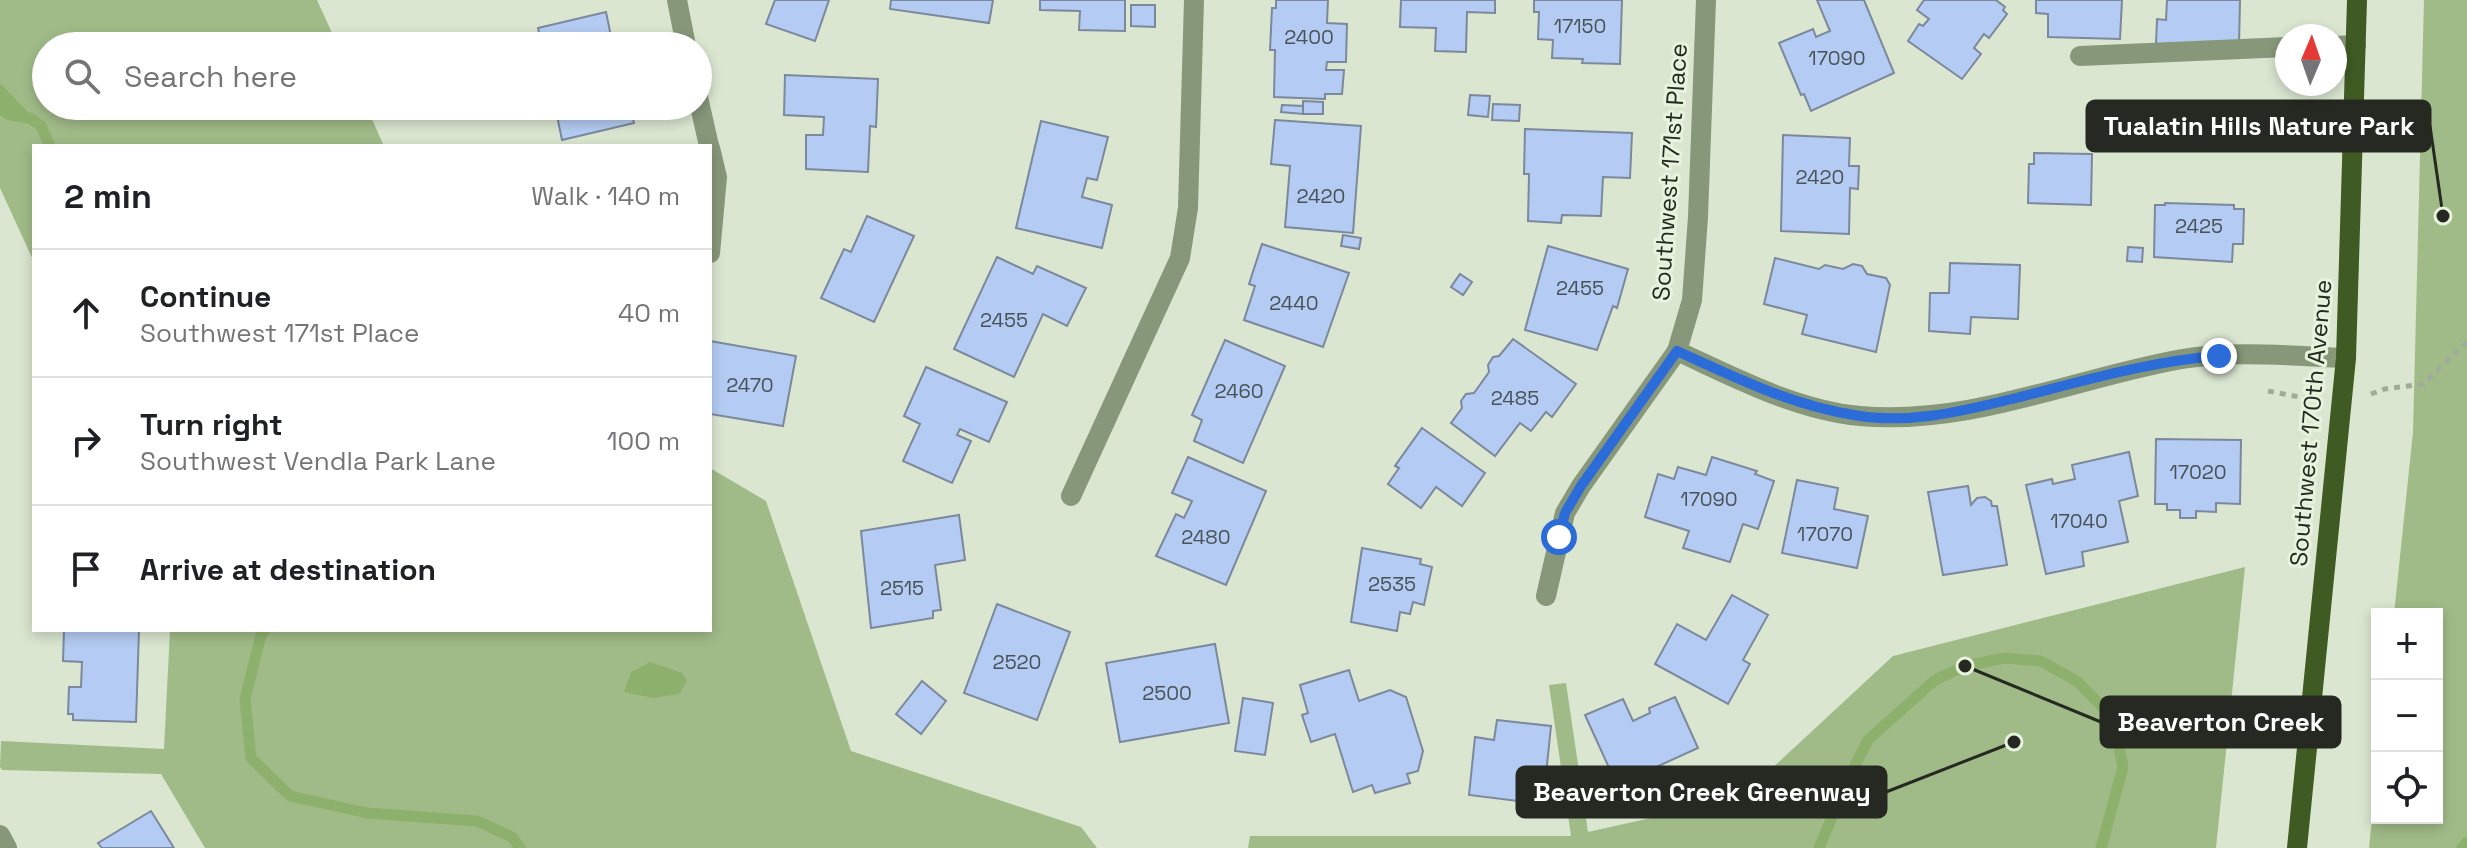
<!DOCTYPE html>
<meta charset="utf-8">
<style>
:root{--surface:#fff;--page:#f2f2f2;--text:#202124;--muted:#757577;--line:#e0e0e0}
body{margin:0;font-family:"Space Grotesk",sans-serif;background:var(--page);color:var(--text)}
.controls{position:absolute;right:24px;bottom:24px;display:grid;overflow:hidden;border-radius:0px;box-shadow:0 4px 12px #0003}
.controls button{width:72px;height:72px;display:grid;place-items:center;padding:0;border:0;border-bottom:2px solid var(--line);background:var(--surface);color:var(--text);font:40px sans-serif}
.compass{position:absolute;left:2275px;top:24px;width:72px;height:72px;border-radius:50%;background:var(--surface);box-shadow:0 4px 12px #0003;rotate:2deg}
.stop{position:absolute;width:24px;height:24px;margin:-18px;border:6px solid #2c6cd9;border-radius:50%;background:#fff}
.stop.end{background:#2c6cd9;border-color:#fff;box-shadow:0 2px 8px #0008}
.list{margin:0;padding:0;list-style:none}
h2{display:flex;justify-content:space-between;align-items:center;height:104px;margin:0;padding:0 32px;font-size:34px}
h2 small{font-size:26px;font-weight:400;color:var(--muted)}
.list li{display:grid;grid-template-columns:52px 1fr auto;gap:24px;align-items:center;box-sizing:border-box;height:128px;padding:0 32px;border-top:2px solid var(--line)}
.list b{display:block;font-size:30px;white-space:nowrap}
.list p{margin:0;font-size:26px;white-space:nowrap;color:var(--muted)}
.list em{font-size:26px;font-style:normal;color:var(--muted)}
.icon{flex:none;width:44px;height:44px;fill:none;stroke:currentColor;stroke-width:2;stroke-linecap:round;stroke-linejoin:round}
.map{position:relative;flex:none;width:2467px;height:848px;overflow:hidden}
.search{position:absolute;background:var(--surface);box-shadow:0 4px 12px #0003;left:32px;top:32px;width:680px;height:88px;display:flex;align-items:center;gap:20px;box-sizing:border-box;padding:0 28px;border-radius:44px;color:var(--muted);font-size:30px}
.panel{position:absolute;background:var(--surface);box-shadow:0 4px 12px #0003;left:32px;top:144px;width:680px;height:488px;border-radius:0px}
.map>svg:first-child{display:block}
.green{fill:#a0bb88}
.water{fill:#8db16c}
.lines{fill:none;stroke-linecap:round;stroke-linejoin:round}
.stream{stroke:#8db16c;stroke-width:11}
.building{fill:#b4ccf3;stroke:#7c889c;stroke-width:2}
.path{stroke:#a1ab99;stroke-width:5;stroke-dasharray:6 6;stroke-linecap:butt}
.minor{stroke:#87977a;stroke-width:20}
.major{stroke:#3f5a23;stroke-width:20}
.route{stroke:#2c6cd9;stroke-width:10}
.labels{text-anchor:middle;stroke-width:6;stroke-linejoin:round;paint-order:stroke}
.number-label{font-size:20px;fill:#495256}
.street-label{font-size:24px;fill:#252921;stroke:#e7f4dd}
.leader{fill:none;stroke:#252921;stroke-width:3}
.callout-dot{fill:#252921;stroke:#e7f4dd;stroke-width:3}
.callout{fill:#252921;stroke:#252921;stroke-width:3}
.callout-label{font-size:26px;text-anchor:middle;font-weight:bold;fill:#fff}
</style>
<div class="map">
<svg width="2467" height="848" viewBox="0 0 2467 848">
<rect width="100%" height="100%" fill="#dae6d0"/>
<!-- green -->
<g class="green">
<path d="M 0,0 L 317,0 L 338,46 L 46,46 L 46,106 L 366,106 L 384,146 L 34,146 L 34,262 L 0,188 Z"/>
<path d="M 2424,0 L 2467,0 L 2467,848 L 2369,848 L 2377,770 L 2377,818 L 2437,818 L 2437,614 L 2394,614 L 2413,432 Z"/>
<path d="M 710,468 L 766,501 L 851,751 L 1081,827 L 1097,848 L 205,848 L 161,774 L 2,770 L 0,767 L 1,741 L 164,749 L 170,630 L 710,630 Z"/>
<path d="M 2245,567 L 2216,848 L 1248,848 L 1250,836 L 1571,836 L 1549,685 L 1566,683 L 1588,832 L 1740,798 L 1893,656 Z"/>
</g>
<!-- water -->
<g class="water">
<path d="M 0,84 L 4,87 L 41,126 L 7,120 L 0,115 Z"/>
<path d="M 650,662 L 682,673 L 687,681 L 679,694 L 653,698 L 624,692 L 631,672 Z"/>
</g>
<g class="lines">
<!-- stream -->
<g class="stream">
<path d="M 30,118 L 41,126 L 50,146"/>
<path d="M 265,630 L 261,635 L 245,699 L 251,758 L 290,796 L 367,813 L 477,821 L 512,837 L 520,848"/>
<path d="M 1819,848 L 1848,779 L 1868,740 L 1935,680 L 1965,666 L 2005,658 L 2041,661 L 2078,682 L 2113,718 L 2123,767 L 2101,848"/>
<path d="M 2462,848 L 2467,842"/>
</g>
</g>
<!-- building -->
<g class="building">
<path d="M 775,0 L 829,0 L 815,41 L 766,24 Z"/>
<path d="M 891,0 L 993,0 L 989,23 L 890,9 Z"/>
<path d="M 1040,0 L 1125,0 L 1125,31 L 1079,30 L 1080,11 L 1040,10 Z"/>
<path d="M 1276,0 L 1328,0 L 1327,23 L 1347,24 L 1346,62 L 1327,62 L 1326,70 L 1344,70 L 1342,94 L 1325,94 L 1325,99 L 1274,97 L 1275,50 L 1270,50 L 1272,8 L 1276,8 Z"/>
<path d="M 1401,0 L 1495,0 L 1495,13 L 1467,12 L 1466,52 L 1435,51 L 1436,28 L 1400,27 Z"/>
<path d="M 1534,0 L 1622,0 L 1620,64 L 1582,63 L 1583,59 L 1552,58 L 1553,40 L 1538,39 L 1539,12 L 1534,12 Z"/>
<path d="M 1817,0 L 1864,0 L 1894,73 L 1811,111 L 1804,94 L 1801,95 L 1779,43 L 1813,29 L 1816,37 L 1830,31 Z"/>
<path d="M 1924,0 L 1996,0 L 2005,7 L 2003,10 L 2007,14 L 1989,38 L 1984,34 L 1974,48 L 1981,54 L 1962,79 L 1908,41 L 1919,24 L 1923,26 L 1929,19 L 1917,10 Z"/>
<path d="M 2036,0 L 2122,0 L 2120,39 L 2048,37 L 2048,14 L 2036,13 Z"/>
<path d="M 2167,0 L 2240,0 L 2239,46 L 2156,44 L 2157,19 L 2166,20 Z"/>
<path d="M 1131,5 L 1155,5 L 1155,27 L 1131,26 Z"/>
<path d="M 606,12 L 613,46 L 542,46 L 538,28 Z"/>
<path d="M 785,75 L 878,79 L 876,127 L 870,126 L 868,172 L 806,169 L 806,135 L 823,135 L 824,117 L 784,115 Z"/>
<path d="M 1470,95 L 1490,96 L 1488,117 L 1468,115 Z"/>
<path d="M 1303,101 L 1323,102 L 1323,114 L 1303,114 Z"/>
<path d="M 1493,104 L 1520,105 L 1519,121 L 1492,120 Z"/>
<path d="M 1282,105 L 1303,106 L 1303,114 L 1281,112 Z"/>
<path d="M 555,106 L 630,106 L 634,123 L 562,140 Z"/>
<path d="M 1275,120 L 1361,126 L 1353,233 L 1285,227 L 1290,166 L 1271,164 Z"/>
<path d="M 1041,121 L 1108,137 L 1097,180 L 1087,178 L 1082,197 L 1112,205 L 1102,248 L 1016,228 Z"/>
<path d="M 1525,129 L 1632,133 L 1630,178 L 1603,177 L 1601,216 L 1562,215 L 1561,223 L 1528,221 L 1529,174 L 1524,174 Z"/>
<path d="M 1783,135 L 1850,138 L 1849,166 L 1859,166 L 1858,189 L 1850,188 L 1849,234 L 1781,231 Z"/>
<path d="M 2034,153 L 2092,154 L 2091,205 L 2028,203 L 2029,164 L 2034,164 Z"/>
<path d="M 2165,203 L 2234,205 L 2234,209 L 2244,209 L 2243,244 L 2233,244 L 2232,262 L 2154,257 L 2155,205 L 2165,205 Z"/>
<path d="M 867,216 L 914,236 L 874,322 L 821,298 L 844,249 L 851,252 Z"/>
<path d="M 1343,235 L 1361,238 L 1359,249 L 1341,246 Z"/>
<path d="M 1262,244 L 1349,273 L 1323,347 L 1244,320 L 1255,286 L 1249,284 Z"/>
<path d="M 1548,246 L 1628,269 L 1617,308 L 1613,306 L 1597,350 L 1525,330 Z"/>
<path d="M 2128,247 L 2143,248 L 2142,262 L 2127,261 Z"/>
<path d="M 997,257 L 1033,274 L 1037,266 L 1086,288 L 1067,326 L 1043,314 L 1014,377 L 954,349 Z"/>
<path d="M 1775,258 L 1819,269 L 1825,265 L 1843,269 L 1853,264 L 1862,266 L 1867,274 L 1886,278 L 1890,285 L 1876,352 L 1802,334 L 1807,315 L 1764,304 Z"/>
<path d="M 1950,263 L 2020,265 L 2018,319 L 1971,317 L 1970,334 L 1929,331 L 1930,293 L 1949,293 Z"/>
<path d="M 1460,274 L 1472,282 L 1463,295 L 1451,287 Z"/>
<path d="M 1513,339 L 1576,384 L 1552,417 L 1546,412 L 1531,431 L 1520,423 L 1495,456 L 1451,423 L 1462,408 L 1461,401 L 1466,394 L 1474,393 L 1489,372 L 1488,365 L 1493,357 L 1499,356 Z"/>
<path d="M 1225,340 L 1285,366 L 1243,463 L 1194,441 L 1202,420 L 1192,415 Z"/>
<path d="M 710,341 L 796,356 L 783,426 L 710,414 Z"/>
<path d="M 926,367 L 1007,402 L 989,442 L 960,429 L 957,435 L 971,441 L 952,483 L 903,461 L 920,424 L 904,416 Z"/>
<path d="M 1422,428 L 1485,473 L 1462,506 L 1436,487 L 1421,508 L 1388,484 L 1399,468 L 1395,466 Z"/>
<path d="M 2156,439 L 2241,440 L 2240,504 L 2216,503 L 2216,512 L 2196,511 L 2196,518 L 2180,518 L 2180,510 L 2167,510 L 2167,504 L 2155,504 Z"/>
<path d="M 2129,452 L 2138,496 L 2119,501 L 2128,542 L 2082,552 L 2084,566 L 2046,574 L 2026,485 L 2052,479 L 2053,484 L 2075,479 L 2072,465 Z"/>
<path d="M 1188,457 L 1266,491 L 1226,585 L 1156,556 L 1176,514 L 1184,518 L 1192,501 L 1172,493 Z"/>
<path d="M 1712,457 L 1757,471 L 1755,474 L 1774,481 L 1758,529 L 1743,524 L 1730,562 L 1683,548 L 1689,531 L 1645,517 L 1658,474 L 1674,479 L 1678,467 L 1706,475 Z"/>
<path d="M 1797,480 L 1838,488 L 1834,509 L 1868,516 L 1857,568 L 1782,553 Z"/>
<path d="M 1968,486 L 1971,505 L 1977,498 L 1985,497 L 1991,501 L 1992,506 L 1997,506 L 2007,565 L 1943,575 L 1928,492 Z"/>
<path d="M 959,515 L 965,560 L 935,565 L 941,610 L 933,611 L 933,618 L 871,628 L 861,531 Z"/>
<path d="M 1362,548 L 1421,559 L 1420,564 L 1432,567 L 1424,605 L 1413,602 L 1410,614 L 1400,612 L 1397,631 L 1351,622 Z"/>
<path d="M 1732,595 L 1768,615 L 1743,660 L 1750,664 L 1728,704 L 1655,664 L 1677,624 L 1706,640 Z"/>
<path d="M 997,604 L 1070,632 L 1037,720 L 964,693 Z"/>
<path d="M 64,630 L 139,630 L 136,722 L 73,720 L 73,714 L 68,714 L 69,687 L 81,687 L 82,662 L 63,661 Z"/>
<path d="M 1215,644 L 1229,723 L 1120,742 L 1106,663 Z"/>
<path d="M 1349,670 L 1359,701 L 1390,690 L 1406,697 L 1423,751 L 1418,771 L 1407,774 L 1410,783 L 1375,793 L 1372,785 L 1353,792 L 1335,734 L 1311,742 L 1302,715 L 1308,713 L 1300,685 Z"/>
<path d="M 922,681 L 946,701 L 921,734 L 896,714 Z"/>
<path d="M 1675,697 L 1698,748 L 1654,768 L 1663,788 L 1626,805 L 1585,715 L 1623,699 L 1633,721 L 1650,713 L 1649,708 Z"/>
<path d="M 1243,698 L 1273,703 L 1265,755 L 1235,751 Z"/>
<path d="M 1497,720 L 1551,726 L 1543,804 L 1469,795 L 1475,737 L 1494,740 Z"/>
<path d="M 151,811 L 174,848 L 102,848 L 98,843 Z"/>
</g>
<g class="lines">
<!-- path -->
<g class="path">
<path d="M 2268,391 L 2315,400"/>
<path d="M 2371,394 L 2385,389 L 2423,384 L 2467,342"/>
</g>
<!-- minor -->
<g class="minor">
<path d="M 677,0 L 686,46"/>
<path d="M 2335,46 L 2356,45"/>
<path d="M 2080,56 L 2287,47"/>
<path d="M 698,97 L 709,146"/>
<path d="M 710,148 L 717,177 L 710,253"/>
<path d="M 1677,351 C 1734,377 1795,410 1860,416 C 1969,426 2075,378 2182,359 C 2236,350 2292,356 2346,358"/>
<path d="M 1071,496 L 1180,258 L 1188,208 L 1194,0"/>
<path d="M 1546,596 L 1565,513 L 1581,486 L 1677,351 L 1692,300 L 1698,217 L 1706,0"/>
<path d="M 0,835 L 7,848"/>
</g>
<!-- major -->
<path class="major" d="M 2297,848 L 2346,358 L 2357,0"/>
</g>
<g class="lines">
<!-- route -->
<path class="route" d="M 1559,537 L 1565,513 L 1581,486 L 1677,351 C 1734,377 1791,405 1854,415 C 1910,425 1963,411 2016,398 C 2083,381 2150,361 2219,356"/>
</g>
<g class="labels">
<!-- number labels -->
<g class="number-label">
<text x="1580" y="33">17150</text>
<text x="1309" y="44">2400</text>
<text x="1837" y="65">17090</text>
<text x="1820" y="184">2420</text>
<text x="1321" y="203">2420</text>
<text x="2199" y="233">2425</text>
<text x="1580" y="295">2455</text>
<text x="1294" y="310">2440</text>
<text x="1004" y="327">2455</text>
<text x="750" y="392">2470</text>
<text x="1239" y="398">2460</text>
<text x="1515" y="405">2485</text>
<text x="2198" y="479">17020</text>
<text x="1709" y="506">17090</text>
<text x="2079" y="528">17040</text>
<text x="1825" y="541">17070</text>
<text x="1206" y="544">2480</text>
<text x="1392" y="591">2535</text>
<text x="902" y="595">2515</text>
<text x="1017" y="669">2520</text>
<text x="1167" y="700">2500</text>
</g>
<!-- street labels -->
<g class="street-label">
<text transform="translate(1670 172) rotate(-86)" y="8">Southwest 171st Place</text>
<text transform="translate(2311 423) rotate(-85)" y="8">Southwest 170th Avenue</text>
</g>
</g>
<!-- callouts -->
<path class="leader" d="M2443 216L2430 126M1965 666L2101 722M2014 742L1886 792"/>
<g class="callout-dot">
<circle cx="2443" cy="216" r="8"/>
<circle cx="1965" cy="666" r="8"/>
<circle cx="2014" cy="742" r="8"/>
</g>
<g class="callout">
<rect x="2087" y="101" width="343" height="50" rx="8"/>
<rect x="2101" y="697" width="239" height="50" rx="8"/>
<rect x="1517" y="767" width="369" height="50" rx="8"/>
</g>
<g class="callout-label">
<text x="2259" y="135">Tualatin Hills Nature Park</text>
<text x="2221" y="731">Beaverton Creek</text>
<text x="1702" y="801">Beaverton Creek Greenway</text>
</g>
</svg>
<div class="controls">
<button>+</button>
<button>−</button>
<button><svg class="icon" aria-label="locate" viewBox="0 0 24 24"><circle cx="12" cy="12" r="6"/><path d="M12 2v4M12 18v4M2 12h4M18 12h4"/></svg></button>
</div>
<svg class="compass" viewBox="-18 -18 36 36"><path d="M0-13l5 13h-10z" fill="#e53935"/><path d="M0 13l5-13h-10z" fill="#757577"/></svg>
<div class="stop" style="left:1559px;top:537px"></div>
<div class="stop end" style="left:2219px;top:356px"></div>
<div class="search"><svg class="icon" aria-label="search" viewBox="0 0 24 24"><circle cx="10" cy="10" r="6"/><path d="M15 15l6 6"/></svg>Search here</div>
<section class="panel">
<h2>2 min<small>Walk · 140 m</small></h2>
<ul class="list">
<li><svg class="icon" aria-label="ahead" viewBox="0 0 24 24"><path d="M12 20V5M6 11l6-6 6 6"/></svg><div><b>Continue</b><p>Southwest 171st Place</p></div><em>40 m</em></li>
<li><svg class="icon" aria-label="right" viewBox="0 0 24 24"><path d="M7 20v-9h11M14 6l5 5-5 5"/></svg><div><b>Turn right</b><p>Southwest Vendla Park Lane</p></div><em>100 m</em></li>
<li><svg class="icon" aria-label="arrive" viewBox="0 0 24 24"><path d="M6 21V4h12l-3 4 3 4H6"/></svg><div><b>Arrive at destination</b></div></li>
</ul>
</section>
</div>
